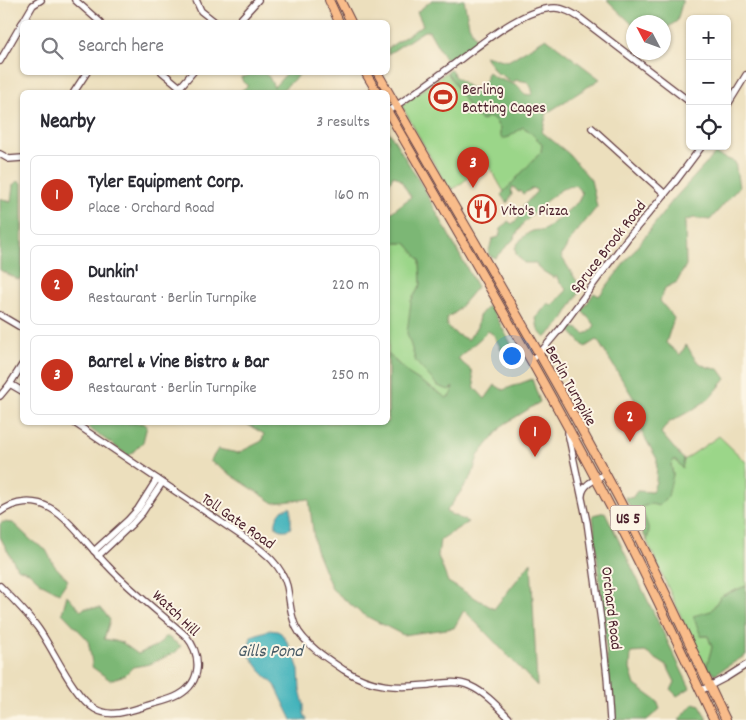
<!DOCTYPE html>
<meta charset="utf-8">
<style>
:root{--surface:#fff;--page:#f7f7f7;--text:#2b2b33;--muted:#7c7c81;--line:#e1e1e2;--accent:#c8321e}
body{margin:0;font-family:Dekko,sans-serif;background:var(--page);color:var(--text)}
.controls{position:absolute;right:15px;top:15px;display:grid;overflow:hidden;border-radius:8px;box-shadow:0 1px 4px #0004}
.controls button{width:45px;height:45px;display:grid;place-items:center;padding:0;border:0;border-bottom:1px solid var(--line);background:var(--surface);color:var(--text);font:25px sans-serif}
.compass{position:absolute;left:626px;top:15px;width:45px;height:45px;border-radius:50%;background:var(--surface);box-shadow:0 1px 4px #0004;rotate:311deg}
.you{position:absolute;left:511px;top:355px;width:18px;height:18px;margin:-12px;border:4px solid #fff;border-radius:50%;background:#1a73e8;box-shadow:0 0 0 8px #1a73e833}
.badge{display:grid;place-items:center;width:32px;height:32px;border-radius:50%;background:var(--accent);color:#fff;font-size:16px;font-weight:700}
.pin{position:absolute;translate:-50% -41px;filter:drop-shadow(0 1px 2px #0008)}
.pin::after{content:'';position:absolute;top:26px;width:18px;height:15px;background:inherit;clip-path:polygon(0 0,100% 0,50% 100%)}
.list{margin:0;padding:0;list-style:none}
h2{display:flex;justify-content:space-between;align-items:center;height:65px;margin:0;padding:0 20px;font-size:21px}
h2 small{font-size:16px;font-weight:400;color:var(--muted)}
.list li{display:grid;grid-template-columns:32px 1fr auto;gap:15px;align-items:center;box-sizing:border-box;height:80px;margin:0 10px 10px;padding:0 10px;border:1px solid var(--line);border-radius:8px}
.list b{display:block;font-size:19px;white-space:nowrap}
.list p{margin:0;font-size:16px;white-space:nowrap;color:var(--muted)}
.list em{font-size:16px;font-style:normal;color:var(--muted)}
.icon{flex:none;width:28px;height:28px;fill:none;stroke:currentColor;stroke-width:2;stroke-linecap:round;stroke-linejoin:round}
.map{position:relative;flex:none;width:746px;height:720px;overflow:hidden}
.search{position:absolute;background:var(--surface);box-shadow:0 1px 4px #0004;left:20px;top:20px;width:370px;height:55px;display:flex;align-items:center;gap:12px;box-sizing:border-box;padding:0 18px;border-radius:8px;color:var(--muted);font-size:19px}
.panel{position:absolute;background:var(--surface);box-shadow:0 1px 4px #0004;left:20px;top:90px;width:370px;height:335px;border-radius:8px}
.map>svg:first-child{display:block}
.green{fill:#9bd689;stroke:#727a5a}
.forest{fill:#7cb775;stroke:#636b50}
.water{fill:#43b3bb;stroke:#466973}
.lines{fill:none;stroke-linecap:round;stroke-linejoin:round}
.minor-casing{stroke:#623c41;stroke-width:8}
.highway-casing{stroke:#623c41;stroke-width:10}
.minor{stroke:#fff;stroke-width:5.5}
.highway{stroke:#f9bc8a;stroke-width:8}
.labels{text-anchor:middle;stroke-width:4;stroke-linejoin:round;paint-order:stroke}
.shield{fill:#fcf5e5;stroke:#7f5f63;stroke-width:1}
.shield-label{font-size:15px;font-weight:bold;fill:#4a1f2b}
.poi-label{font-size:16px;fill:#4a1f2b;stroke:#fcf5e5;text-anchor:start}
.street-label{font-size:16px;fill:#4a1f2b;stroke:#fcf5e5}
.water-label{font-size:18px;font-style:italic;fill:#475a65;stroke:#fcf5e5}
</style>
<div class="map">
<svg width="746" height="720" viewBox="0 0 746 720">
<rect width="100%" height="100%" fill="#fcf5e5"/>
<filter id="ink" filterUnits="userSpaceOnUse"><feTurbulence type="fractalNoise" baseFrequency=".02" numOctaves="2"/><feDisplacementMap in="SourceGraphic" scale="10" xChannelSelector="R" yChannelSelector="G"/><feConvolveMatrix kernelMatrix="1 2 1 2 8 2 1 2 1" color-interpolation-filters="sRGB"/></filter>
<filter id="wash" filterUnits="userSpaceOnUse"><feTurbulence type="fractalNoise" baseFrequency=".0096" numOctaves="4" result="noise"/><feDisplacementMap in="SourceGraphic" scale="20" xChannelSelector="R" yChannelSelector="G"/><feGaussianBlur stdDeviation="1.12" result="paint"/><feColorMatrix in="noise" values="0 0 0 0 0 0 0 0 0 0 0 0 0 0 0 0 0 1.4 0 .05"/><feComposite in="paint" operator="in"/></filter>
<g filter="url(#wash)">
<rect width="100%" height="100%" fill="#ecdfbd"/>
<!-- green -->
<g class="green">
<path d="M 447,72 L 467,104 L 482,121 L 487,117 L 494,119 L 500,129 L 500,134 L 503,138 L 509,137 L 523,127 L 529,131 L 542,144 L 541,152 L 504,192 L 484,157 C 476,169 466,182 453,189 L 447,187 L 403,108 L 402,105 Z"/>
<path d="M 388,243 L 406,243 L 420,260 L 421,284 L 411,301 L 453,386 L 452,394 L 447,398 L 409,374 L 388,354 Z"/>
<path d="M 719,436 L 746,462 L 746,586 L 721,596 L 711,611 L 697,624 L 701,636 L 708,636 L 712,647 L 706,668 L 701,661 L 647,541 L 649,530 L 641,507 L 651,504 L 673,475 L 671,464 L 675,459 L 682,467 L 684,460 Z"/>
</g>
<!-- forest -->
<g class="forest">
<path d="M 432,0 L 464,0 L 469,25 L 478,43 L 471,47 L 464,49 L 455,59 L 445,59 L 429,31 L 424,31 L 388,54 L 388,48 L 423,25 L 417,12 Z"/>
<path d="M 607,0 L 683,0 L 677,21 L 664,30 L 664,22 L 634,22 L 633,25 Z"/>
<path d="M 546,38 L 600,79 L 547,113 L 542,132 L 569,154 L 591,180 L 597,207 L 571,239 L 561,256 L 578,283 L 583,286 L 560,324 L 545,338 L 538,330 L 536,318 L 548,303 L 552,306 L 567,290 L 560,283 L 556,276 L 554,278 L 538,268 L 536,263 L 524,263 L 516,254 L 515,248 C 520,239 531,227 542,231 L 547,228 L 578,202 L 582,193 L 575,185 L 562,189 L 546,201 L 522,225 L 513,240 L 495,258 L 488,255 L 492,239 L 499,237 L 501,229 L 508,221 L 512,224 L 520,217 L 517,213 L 537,191 L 533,188 L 523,194 L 520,191 L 518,192 L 513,186 L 511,191 L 512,194 L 509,200 L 507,203 L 501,195 L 541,152 L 542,144 L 529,131 L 523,127 L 509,137 L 502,139 L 500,134 L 500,129 L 494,119 L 487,117 L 481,121 L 467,104 L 447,72 L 450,70 L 453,72 C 454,78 456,77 461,81 C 473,91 475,91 486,79 L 486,75 L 488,72 L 494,77 L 513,84 L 519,87 L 524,94 L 531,95 C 534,91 531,87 528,82 L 518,80 L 511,82 L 502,75 L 496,73 L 485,56 L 508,61 Z"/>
<path d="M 249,73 L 264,73 L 269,77 L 274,87 L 287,73 L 301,73 L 280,92 L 239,92 L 248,86 L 243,82 L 241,77 L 247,76 L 249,74 Z"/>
<path d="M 388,130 L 424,189 L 477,287 L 455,313 L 447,317 L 447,326 L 456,334 L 468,340 L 477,327 L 479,316 L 488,306 L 494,313 L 514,349 L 508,354 L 501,349 L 494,335 L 488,331 C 479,341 468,348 458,359 L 472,371 L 475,388 L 485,399 L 495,385 L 503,390 L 532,379 L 540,402 L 503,425 L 478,456 L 472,476 L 446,512 L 468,522 L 440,540 L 438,556 L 448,582 L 494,609 L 531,562 L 537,686 L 464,610 L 454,628 L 403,635 L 362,614 L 332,589 L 315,547 L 309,499 L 274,503 L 210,461 L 218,449 L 238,453 L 262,441 L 264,434 L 245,423 L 388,422 L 388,354 L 409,374 L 447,398 L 452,394 L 453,387 L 449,390 L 438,386 L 416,362 L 407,333 L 411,301 L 421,284 L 420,260 L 406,243 L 388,243 L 388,214 L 389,214 L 411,197 L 400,179 L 393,175 L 388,187 Z"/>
<path d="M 715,154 L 735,162 L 739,187 L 710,220 L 694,218 L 685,221 L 686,265 L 677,282 L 665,288 L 660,301 L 674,318 L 666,343 L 680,355 L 686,345 C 690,349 690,352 693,356 C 699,365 710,369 719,369 L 726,379 L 709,399 L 692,410 L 668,423 L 661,433 L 684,460 L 682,468 L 675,459 L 671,464 L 673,475 L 668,496 L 659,506 L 651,504 L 641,507 L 649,530 L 647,541 L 625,497 L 632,498 L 637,491 L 652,492 L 656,482 L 657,459 L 629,410 L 636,402 L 598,341 L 596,340 L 585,347 L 568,329 C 575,326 579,329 584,334 L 590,332 L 595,325 L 582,311 L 594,293 L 599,296 L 673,200 Z"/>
<path d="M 17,181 L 22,183 L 22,274 L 19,280 L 0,270 L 0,198 L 11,202 L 13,185 Z"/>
<path d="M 90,423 L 143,423 L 147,426 L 143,442 L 129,456 L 89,428 Z"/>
<path d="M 605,512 L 690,688 L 677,696 L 671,690 L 675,682 L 667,666 L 645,652 L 631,653 L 630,669 L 635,685 L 657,701 L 660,709 L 647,720 L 613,720 L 593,515 Z"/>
<path d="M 3,522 L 13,523 L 32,541 L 46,550 L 54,565 L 68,580 L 59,593 L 42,584 L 29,572 L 17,568 L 0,537 L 0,524 Z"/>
<path d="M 746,586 L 746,655 L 715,674 L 706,668 L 712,647 L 708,636 L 701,636 L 693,616 L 711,611 L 721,596 Z"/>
<path d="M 67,595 L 81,611 L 84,608 L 101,608 L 110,620 L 104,639 L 121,642 L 138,654 L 158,645 L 166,636 L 181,646 L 176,652 L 150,664 L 133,667 L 125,675 L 110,680 L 92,667 L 92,663 L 88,640 L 62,613 Z"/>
<path d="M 694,703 L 700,705 L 707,720 L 679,720 Z"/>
</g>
<!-- water -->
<g class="water">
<path d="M 289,507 L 291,508 L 291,528 C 287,531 280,531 276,527 C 275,519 278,515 283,509 L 286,509 Z"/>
<path d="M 269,630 L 277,631 L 281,633 L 286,640 L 294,655 L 299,670 L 300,689 L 304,705 L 304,714 L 307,720 L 292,720 L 275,685 L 263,674 L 250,656 L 249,646 L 251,636 Z"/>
</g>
</g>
<g filter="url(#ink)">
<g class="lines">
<defs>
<g id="minor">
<path d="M 75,0 L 100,22"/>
<path d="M 196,0 L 201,11 L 215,22"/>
<path d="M 23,22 L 33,5 L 41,0"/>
<path d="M 238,22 L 258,0"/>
<path d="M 0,61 L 22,23"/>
<path d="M 162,72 L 180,87"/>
<path d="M 74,92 L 87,72"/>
<path d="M 176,92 L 193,72"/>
<path d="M 727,106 L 746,75"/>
<path d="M 388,111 C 413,95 438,76 462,58 C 486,40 525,8 555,8 C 564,8 572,13 580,18 L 690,102"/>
<path d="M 592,128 L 665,194"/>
<path d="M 0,154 L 9,159 L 22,158"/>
<path d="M 0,315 L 22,328"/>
<path d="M 530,360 L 539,354 L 560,329 L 627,239 L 675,182 L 702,146"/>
<path d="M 10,384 L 22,391"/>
<path d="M 0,396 L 10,384 L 22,365"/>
<path d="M 73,422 L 249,541 C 265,552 282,566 287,586 C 290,600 290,615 296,627 C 304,644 329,660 344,670 C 373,688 397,688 429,685 C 443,683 457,680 470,686 C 486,693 499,708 511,720"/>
<path d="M 568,433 L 587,522 L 601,621 L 607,676 L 610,720"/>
<path d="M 582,495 C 583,484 596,479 605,474"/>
<path d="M 0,512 C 15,501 34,499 50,508 C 69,518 91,549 107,565 C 131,591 160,613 186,636 C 202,655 202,682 179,695 C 168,701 155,703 143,707 C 127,711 111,718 95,709 C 73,696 54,650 38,628 C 27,613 13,599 0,586"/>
<path d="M 94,551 L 128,520 L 138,509 L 157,479"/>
<path d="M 98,556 L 132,524 L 142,513 L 162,483"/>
<path d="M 700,691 L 727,677 L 746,665"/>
</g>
<g id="highway">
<path d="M 329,0 L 339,22"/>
<path d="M 340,0 L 351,22"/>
<path d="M 365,72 L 377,92"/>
<path d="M 377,72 C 458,215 543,355 619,499 C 657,572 690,646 726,720"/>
<path d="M 388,112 C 463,242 540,372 610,506 C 647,576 680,648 714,720"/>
</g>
</defs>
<!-- minor casing -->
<use href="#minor" class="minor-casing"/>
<!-- highway casing -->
<use href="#highway" class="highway-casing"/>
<!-- minor -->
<use href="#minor" class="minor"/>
<!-- highway -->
<use href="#highway" class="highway"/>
</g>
</g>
<!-- icons -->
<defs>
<symbol id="stadium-ring" viewBox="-11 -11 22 22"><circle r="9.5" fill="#fcf5e5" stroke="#c8321e" stroke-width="1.5"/><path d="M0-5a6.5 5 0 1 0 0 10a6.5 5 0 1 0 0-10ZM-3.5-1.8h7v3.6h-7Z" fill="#c8321e"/></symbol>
<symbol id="restaurant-ring" viewBox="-11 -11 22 22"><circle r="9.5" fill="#fcf5e5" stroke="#c8321e" stroke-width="1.5"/><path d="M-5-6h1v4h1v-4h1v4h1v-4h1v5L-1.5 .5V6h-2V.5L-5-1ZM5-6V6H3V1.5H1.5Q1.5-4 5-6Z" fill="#c8321e"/></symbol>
</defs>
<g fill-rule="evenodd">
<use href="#stadium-ring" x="427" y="81" width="32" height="32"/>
<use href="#restaurant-ring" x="466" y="193" width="32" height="32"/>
</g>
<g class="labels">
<!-- shield labels -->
<rect class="shield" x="610.5" y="505.5" width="35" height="25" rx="4"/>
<g class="shield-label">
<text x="628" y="523">US 5</text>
</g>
<!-- poi labels -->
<g class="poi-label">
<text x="462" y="94">Berling<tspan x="462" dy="18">Batting Cages</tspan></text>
<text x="501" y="215">Vito's Pizza</text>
</g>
<!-- street labels -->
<g class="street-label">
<text transform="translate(607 246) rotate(-52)" y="6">Spruce Brook Road</text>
<text transform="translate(572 385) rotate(61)" y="6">Berlin Turnpike</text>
<text transform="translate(239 520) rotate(35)" y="6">Toll Gate Road</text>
<text transform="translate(613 608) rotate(83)" y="6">Orchard Road</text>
<text transform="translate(177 612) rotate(44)" y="6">Watch Hill</text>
</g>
<!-- water labels -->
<g class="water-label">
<text x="270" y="656">Gills Pond</text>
</g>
</g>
</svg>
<div class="controls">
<button>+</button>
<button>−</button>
<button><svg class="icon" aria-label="locate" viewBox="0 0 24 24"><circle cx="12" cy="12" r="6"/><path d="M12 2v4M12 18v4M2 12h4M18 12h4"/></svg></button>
</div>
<svg class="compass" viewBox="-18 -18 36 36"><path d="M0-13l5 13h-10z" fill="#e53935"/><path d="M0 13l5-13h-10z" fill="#7c7c81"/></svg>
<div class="you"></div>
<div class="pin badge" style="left:535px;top:457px">1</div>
<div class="pin badge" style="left:630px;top:442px">2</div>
<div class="pin badge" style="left:473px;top:188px">3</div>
<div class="search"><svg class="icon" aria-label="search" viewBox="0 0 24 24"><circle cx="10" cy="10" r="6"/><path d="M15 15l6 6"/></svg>Search here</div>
<section class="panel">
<h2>Nearby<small>3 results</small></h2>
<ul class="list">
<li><span class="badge">1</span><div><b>Tyler Equipment Corp.</b><p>Place · Orchard Road</p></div><em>160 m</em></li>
<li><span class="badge">2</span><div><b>Dunkin'</b><p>Restaurant · Berlin Turnpike</p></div><em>220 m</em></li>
<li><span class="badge">3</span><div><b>Barrel &amp; Vine Bistro &amp; Bar</b><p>Restaurant · Berlin Turnpike</p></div><em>250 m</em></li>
</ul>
</section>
</div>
